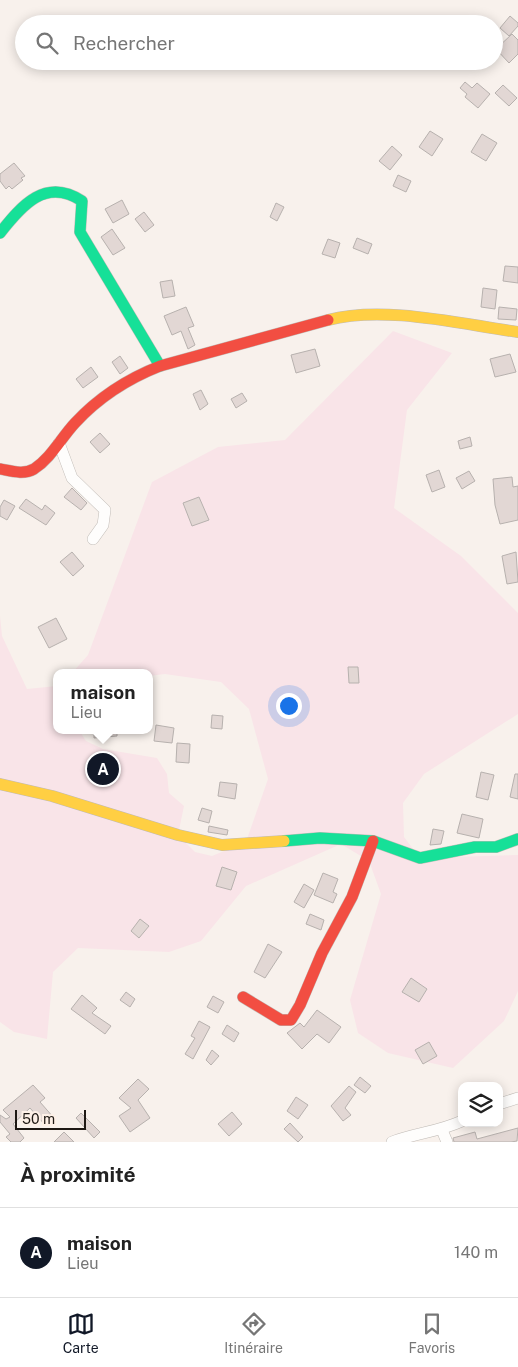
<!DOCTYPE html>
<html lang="fr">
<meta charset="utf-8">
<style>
:root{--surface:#fff;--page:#f2f2f2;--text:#222;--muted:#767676;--line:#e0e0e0;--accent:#111827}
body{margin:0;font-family:"Public Sans",sans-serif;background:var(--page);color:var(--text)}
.controls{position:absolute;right:15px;bottom:15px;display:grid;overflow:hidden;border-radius:10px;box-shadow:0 2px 12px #0003}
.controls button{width:45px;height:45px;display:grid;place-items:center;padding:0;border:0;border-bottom:1px solid var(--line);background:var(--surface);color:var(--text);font:25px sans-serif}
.scale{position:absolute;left:15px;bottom:12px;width:71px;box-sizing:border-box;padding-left:5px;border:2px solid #1e1814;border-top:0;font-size:14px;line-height:18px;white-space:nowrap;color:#1e1814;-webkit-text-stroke:4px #fdf0e7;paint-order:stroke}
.you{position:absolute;left:288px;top:705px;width:18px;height:18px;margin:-12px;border:4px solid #fff;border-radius:50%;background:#1a73e8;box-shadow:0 0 0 8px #1a73e833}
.badge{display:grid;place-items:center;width:32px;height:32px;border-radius:50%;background:var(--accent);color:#fff;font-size:16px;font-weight:700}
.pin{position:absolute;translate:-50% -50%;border:2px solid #fff;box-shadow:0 1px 5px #0006}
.popup{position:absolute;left:53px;top:669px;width:100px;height:65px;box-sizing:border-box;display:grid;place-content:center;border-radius:10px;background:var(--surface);filter:drop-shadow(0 1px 4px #0005);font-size:16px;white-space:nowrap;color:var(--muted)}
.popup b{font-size:19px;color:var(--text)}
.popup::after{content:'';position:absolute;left:50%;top:100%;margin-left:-10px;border:10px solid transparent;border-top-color:var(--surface)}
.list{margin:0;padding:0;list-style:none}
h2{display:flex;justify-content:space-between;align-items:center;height:65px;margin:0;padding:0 20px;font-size:21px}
h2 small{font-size:16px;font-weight:400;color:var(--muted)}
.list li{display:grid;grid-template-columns:32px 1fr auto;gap:15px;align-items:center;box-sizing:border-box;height:90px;padding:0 20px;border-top:1px solid var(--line)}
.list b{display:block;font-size:19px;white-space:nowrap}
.list p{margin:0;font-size:16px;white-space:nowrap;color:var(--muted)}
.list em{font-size:16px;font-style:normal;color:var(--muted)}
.icon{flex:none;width:28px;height:28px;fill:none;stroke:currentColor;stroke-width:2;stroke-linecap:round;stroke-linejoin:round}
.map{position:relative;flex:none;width:518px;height:1142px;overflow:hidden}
.search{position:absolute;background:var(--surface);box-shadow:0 2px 12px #0003;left:15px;right:15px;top:15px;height:55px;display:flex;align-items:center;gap:12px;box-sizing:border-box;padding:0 18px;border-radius:28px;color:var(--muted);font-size:19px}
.sheet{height:155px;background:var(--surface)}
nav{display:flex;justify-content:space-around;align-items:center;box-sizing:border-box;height:70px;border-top:1px solid var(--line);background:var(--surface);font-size:14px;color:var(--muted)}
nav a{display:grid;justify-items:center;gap:2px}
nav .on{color:var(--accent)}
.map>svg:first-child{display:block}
.green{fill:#f9e4e8}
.building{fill:#e2d7d4;stroke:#b7b1ae}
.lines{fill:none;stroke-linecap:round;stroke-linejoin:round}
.street-casing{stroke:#c0bbb6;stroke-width:12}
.fast-casing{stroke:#c0bbb6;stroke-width:12}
.slow-casing{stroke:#c0bbb6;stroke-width:12}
.jam-casing{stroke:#c0bbb6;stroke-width:12}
.street{stroke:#fefdfc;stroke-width:11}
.fast{stroke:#16e098;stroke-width:11}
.slow{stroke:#ffcf43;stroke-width:11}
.jam{stroke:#f24e42;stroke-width:11}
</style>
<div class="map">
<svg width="518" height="1142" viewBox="0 0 518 1142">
<rect width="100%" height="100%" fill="#f8f1ec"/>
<!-- green -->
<path class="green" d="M 393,331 L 452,353 L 407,410 L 394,508 L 461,556 L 518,613 L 518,714 L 424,774 L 403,803 L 404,837 L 420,858 L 518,855 L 518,991 L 504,1021 L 453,1068 L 388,1053 L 358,1033 L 350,1000 L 381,894 L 369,861 L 341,844 L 246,886 L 201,941 L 169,952 L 78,948 L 53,972 L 47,1039 L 14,1032 L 0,1022 L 0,616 L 2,636 L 27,689 L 57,686 L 57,730 L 79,730 L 86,741 L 103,749 L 157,758 L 167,774 L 169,793 L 184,806 L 178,835 L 195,852 L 212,856 L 246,842 L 268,779 L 249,709 L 221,682 L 165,674 L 149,676 L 149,673 L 72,673 L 88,655 L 152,482 L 218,447 L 285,440 Z"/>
<!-- building -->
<g class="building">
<path d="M 510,16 L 518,23 L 518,26 L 509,36 L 500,28 Z"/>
<path d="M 512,34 L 518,40 L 518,54 L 509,63 L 496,49 Z"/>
<path d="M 465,82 L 472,88 L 477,83 L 490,94 L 478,108 L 465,97 L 467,94 L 460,88 Z"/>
<path d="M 503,85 L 517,98 L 509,106 L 495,93 Z"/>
<path d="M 430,131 L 443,139 L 432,156 L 419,147 Z"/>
<path d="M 482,134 L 497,143 L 486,161 L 471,152 Z"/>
<path d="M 392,146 L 402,155 L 390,170 L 379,161 Z"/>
<path d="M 14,163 L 25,176 L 21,178 L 23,180 L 12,189 L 9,186 L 6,189 L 0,181 L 0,174 Z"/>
<path d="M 398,175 L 411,181 L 406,192 L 393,186 Z"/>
<path d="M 122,200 L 129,214 L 113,223 L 105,209 Z"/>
<path d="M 276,203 L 284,207 L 277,221 L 270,217 Z"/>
<path d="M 144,212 L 154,225 L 145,232 L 135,219 Z"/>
<path d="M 112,229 L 125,248 L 113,255 L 101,237 Z"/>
<path d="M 357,238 L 372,244 L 368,254 L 353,248 Z"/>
<path d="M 328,239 L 340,243 L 335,258 L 322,254 Z"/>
<path d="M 505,266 L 518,267 L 518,283 L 503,281 Z"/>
<path d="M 172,280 L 175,296 L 163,298 L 160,282 Z"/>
<path d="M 483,288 L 497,290 L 495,309 L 481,307 Z"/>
<path d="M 186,307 L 194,326 L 188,328 L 195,345 L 188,349 L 181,331 L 172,335 L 164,316 Z"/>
<path d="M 499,307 L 517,309 L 516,320 L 498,319 Z"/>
<path d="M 315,349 L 320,366 L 296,373 L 291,355 Z"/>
<path d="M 510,354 L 516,372 L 495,377 L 490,359 Z"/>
<path d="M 120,356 L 128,368 L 120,374 L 112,362 Z"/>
<path d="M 91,367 L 98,377 L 83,388 L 76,379 Z"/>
<path d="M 201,390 L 208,404 L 200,410 L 193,394 Z"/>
<path d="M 242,393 L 247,401 L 236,408 L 231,399 Z"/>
<path d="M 100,433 L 110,444 L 100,453 L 90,442 Z"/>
<path d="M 470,437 L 472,446 L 460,449 L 458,441 Z"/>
<path d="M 439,470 L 445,487 L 432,492 L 426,475 Z"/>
<path d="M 469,471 L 475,481 L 462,489 L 456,478 Z"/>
<path d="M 512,477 L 513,487 L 518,486 L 518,520 L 500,524 L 495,505 L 493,479 Z"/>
<path d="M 72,488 L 87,503 L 81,510 L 64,497 Z"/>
<path d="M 199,497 L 209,520 L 192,526 L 183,503 Z"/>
<path d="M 26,499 L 42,510 L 45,505 L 55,513 L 46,525 L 19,508 Z"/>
<path d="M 4,500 L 15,506 L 7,520 L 0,516 L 0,507 Z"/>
<path d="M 72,552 L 84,566 L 73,576 L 60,562 Z"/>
<path d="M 516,552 L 518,582 L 507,584 L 502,556 Z"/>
<path d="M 56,618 L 67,639 L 49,648 L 38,627 Z"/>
<path d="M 348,667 L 358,667 L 359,683 L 349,683 Z"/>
<path d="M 212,715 L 223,716 L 222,729 L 211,728 Z"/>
<path d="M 156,725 L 174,728 L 172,743 L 154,741 Z"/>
<path d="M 94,730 L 117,730 L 117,736 L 94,738 Z"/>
<path d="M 177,743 L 190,744 L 189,763 L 176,762 Z"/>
<path d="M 95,760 L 113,763 L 113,778 L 92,775 Z"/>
<path d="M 481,772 L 494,775 L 488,800 L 476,797 Z"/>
<path d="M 515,774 L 518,774 L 518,799 L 510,797 Z"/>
<path d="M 220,782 L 237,784 L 235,799 L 218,796 Z"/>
<path d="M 202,808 L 212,811 L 209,823 L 198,820 Z"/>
<path d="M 462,814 L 483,819 L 479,838 L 457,833 Z"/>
<path d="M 209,826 L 228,830 L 227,835 L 208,832 Z"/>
<path d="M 433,829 L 444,831 L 441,844 L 430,845 Z"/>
<path d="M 222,867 L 237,872 L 231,890 L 216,886 Z"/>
<path d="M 323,873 L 338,879 L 333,892 L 337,894 L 333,903 L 314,895 Z"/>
<path d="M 304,884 L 314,890 L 304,908 L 294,902 Z"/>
<path d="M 310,914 L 324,920 L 321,930 L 306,924 Z"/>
<path d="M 140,919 L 149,926 L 139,938 L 131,931 Z"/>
<path d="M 268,944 L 282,952 L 265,978 L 254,972 Z"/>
<path d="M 411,978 L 427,989 L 419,1002 L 402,992 Z"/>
<path d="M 126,992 L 135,999 L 130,1007 L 120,1000 Z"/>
<path d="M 82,995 L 97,1008 L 92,1013 L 111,1026 L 105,1034 L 71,1009 Z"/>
<path d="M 213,996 L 224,1002 L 218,1013 L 207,1007 Z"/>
<path d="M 317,1010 L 341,1027 L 329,1043 L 317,1034 L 302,1049 L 287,1033 L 300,1023 L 304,1027 Z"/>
<path d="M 199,1021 L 210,1027 L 193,1059 L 185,1054 L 195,1038 L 191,1036 Z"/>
<path d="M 227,1025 L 239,1033 L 234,1042 L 222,1034 Z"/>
<path d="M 429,1042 L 437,1056 L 423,1064 L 415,1050 Z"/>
<path d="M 212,1050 L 219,1056 L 211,1065 L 206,1060 Z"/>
<path d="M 360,1077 L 371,1086 L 365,1093 L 354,1085 Z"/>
<path d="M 138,1079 L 149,1089 L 138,1100 L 150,1118 L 130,1132 L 119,1116 L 131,1108 L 119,1098 Z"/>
<path d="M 33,1085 L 45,1098 L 40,1102 L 54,1118 L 46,1126 L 30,1108 L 13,1124 L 24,1138 L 20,1142 L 11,1142 L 6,1137 L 10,1134 L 0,1122 L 0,1115 L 6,1119 L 10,1117 L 3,1110 Z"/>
<path d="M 349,1086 L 356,1092 L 345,1108 L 351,1115 L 343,1121 L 331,1106 Z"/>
<path d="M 296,1097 L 308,1105 L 298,1119 L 287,1111 Z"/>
<path d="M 232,1112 L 242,1124 L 229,1136 L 218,1124 Z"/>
<path d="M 81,1113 L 100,1132 L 94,1138 L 76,1118 Z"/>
<path d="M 290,1123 L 303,1137 L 298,1142 L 284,1129 Z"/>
<path d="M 518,1128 L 517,1141 L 511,1142 L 454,1142 L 453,1138 L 475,1132 L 477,1139 Z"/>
<path d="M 64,1132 L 74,1142 L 54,1142 Z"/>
</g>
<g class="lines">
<defs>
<g id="street">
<path d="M 59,443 L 72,478 L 105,510 L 103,525 L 93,539"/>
<path d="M 499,1104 L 518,1098"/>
<path d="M 442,1130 L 447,1142"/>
<path d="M 392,1142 C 416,1133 438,1132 462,1121"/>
</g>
<g id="fast">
<path d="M 0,233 C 22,205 46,177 82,201 L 80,232 L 160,366"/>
<path d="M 284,841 L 320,838 L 373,841 L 420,858 L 475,847 L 496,847 L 518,839"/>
</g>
<g id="slow">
<path d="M 328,320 C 384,305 460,324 518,332"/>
<path d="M 0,784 L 52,796 L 178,835 L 222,845 L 284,841"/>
</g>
<g id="jam">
<path d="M 0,469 C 11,471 24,475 34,469 C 51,458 61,438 75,423 C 99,397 127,379 160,366 L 328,320"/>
<path d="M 243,997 L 281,1020 L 291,1020 L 300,1005 L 322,953 L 352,897 L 373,841"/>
</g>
</defs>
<!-- street casing -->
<use href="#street" class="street-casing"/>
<!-- fast casing -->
<use href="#fast" class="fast-casing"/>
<!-- slow casing -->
<use href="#slow" class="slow-casing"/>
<!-- jam casing -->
<use href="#jam" class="jam-casing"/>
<!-- street -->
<use href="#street" class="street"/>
<!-- fast -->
<use href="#fast" class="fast"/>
<!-- slow -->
<use href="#slow" class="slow"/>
<!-- jam -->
<use href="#jam" class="jam"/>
</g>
</svg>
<div class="controls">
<button><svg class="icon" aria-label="layers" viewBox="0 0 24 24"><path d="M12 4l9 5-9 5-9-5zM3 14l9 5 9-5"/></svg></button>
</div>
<div class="scale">50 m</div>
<div class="you"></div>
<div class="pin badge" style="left:103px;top:769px">A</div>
<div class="popup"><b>maison</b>Lieu</div>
<div class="search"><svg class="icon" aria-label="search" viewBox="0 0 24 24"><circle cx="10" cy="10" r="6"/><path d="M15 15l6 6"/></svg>Rechercher</div>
</div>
<section class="sheet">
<h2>À proximité<small></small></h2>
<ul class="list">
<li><span class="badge">A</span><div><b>maison</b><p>Lieu</p></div><em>140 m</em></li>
</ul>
</section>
<nav>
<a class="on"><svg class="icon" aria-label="map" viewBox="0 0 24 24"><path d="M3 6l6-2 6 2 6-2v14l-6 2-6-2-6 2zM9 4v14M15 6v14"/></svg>Carte</a>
<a><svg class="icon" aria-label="directions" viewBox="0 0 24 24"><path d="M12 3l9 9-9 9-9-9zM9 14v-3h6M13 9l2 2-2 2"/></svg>Itinéraire</a>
<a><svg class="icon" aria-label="saved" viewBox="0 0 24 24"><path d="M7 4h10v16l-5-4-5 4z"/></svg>Favoris</a>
</nav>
